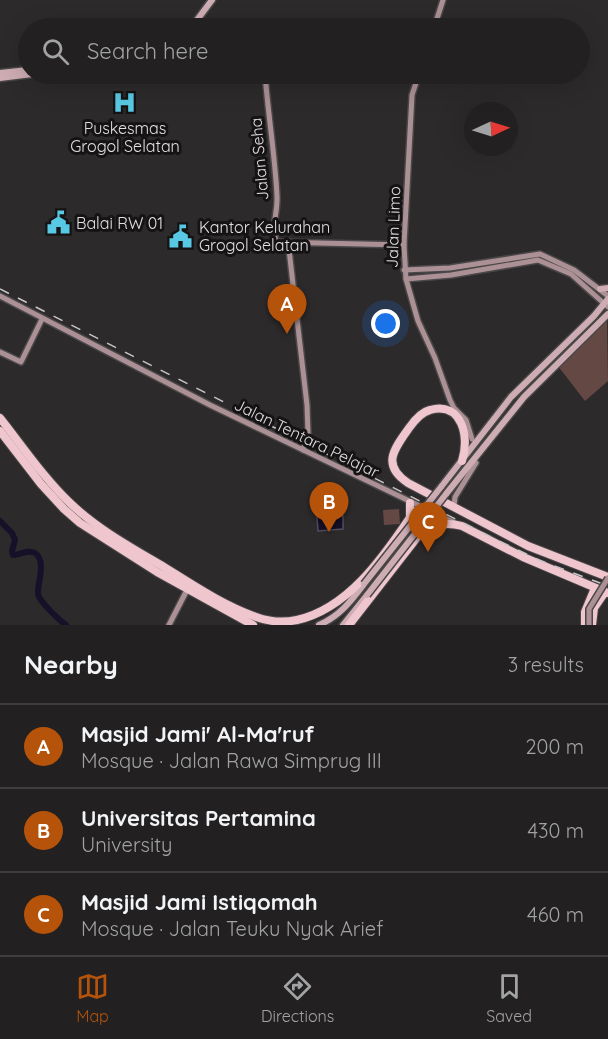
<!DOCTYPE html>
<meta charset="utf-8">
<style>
:root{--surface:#222021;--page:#2a282a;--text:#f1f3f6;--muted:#a2a3a5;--line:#3f3e3f;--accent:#b45309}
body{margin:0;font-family:Quicksand,sans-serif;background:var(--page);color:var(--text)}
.compass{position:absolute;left:464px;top:102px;width:54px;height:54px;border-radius:50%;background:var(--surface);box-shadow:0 6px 24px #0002;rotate:86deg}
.you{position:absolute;left:386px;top:324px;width:21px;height:21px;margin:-15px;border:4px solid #fff;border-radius:50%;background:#1a73e8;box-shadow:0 0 0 9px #1a73e833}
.badge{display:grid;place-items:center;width:39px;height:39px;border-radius:50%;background:var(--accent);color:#fff;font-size:20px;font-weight:700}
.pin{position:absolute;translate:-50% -50px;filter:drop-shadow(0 2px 3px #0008)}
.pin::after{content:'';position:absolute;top:32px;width:21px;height:18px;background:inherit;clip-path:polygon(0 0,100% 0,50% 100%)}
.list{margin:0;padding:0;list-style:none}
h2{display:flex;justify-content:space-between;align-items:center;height:78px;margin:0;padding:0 24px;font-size:26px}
h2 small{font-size:20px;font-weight:400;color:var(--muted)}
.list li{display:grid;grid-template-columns:39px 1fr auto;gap:18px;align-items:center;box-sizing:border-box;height:84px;padding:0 24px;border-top:2px solid var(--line)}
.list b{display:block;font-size:22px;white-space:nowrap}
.list p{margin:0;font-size:20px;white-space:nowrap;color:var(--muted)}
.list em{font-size:20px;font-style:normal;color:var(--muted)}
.icon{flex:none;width:33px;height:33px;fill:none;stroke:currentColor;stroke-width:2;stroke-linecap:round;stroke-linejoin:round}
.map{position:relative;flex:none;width:608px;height:625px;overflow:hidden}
.search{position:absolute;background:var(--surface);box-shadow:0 6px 24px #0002;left:18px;right:18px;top:18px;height:66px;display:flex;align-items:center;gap:15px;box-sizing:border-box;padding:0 21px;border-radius:33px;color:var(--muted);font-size:22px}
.sheet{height:330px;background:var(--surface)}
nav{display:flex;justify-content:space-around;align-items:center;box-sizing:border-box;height:84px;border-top:2px solid var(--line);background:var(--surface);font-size:16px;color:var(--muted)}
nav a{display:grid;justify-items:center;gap:3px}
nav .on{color:var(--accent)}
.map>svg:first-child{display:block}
.green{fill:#644844}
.water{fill:#161129;stroke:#534f60;stroke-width:1.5}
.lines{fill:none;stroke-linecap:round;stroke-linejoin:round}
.river{stroke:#161129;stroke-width:6}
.secondary-casing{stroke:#4a4749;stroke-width:8}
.primary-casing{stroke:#4a4749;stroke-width:9}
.highway-casing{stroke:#4a4749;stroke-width:10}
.secondary{stroke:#ab9095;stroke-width:5}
.primary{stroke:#ceacb3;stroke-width:6}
.highway{stroke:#efc6ce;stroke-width:8}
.rail{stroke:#c8c5c7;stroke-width:1.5;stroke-dasharray:10 10;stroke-linecap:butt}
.secondary-bridge-casing{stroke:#4a4749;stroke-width:8;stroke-linecap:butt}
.primary-bridge-casing{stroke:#4a4749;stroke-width:9;stroke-linecap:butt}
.secondary-bridge{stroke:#ab9095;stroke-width:5}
.primary-bridge{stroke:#ceacb3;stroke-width:6}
.labels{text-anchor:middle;stroke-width:6;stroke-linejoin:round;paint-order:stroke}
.poi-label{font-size:16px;fill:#e1dfe0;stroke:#151314;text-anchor:start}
.street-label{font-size:16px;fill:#e1dfe0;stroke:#151314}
</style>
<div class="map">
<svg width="608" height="625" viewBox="0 0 608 625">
<rect width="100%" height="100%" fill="#2d2a2c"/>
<!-- green -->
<g class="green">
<path d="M 607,318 L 608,381 L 585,401 L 558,366 Z"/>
<path d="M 399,509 L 400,524 L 384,525 L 383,510 Z"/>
</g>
<!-- water -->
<path class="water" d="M 343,516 L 343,529 L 318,531 L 317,517 Z"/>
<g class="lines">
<!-- river -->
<path class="river" d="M 0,521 L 12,533 L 15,540 L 12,551 L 13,555 C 20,555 28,549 35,553 C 47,561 37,584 38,594 C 39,601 59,620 66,625"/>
<defs>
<g id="secondary">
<path d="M 434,28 L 443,0"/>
<path d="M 265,74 C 268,114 275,155 277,196 C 278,212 271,225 276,242 L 404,245"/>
<path d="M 419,74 L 412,95 L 404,245 L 406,279 L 418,321 L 435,358 L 450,400 L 454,408 L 466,420 L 472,439"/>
<path d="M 288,241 L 307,405 L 308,433 L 303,450"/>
<path d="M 404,270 L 450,268 L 540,254 L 574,270 L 608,296"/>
<path d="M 406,279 L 451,275 L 538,260 L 571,274 L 608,307"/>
<path d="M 0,296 L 210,405 L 453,522"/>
<path d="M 0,352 L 21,362 L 42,319"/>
<path d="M 454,506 L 455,497 L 476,463"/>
<path d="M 169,625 L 187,590"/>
</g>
<g id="primary">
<path d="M 191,28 L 212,0"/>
<path d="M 0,73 L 28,70"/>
<path d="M 0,78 L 32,74"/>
<path d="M 600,289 L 608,288"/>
<path d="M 441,487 L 511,397 L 594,316 L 608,299"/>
<path d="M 446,494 L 524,397 L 608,314"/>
<path d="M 319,625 C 340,616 351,601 364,584"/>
<path d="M 343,625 L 367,595"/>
</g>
<g id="highway">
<path d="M 0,418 C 23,447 43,477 70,503 C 97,529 132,548 164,567 C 193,585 224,606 256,617 C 270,622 283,623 297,620 C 347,609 382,559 409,519 L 416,511 L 421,511 L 428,520 L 422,531 L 349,625"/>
<path d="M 0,431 L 41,484 L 64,509 L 80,523 L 157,572 L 253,625"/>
<path d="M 462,461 C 470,437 462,401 430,410 C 421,412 414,421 409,428 C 394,449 381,465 408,483 L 528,546 L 608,577"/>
<path d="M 410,503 L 410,517"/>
<path d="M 422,531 C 436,523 448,522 462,526 L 523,557 L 608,593"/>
<path d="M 585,625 L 585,612 L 595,588"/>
<path d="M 592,625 L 594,608 L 605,592"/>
</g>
</defs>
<!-- secondary casing -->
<use href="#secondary" class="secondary-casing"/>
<!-- primary casing -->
<use href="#primary" class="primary-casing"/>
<!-- highway casing -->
<use href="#highway" class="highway-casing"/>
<!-- secondary -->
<use href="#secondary" class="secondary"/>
<!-- primary -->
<use href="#primary" class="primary"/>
<!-- highway -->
<use href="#highway" class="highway"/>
<!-- rail -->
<path class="rail" d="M 0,289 L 497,540 L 539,560 L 608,586"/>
<defs>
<path id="secondary-bridge" d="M 589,625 L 589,609 L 608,578"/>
<g id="primary-bridge">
<path d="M 364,584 L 441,487"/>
<path d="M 367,595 L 446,494"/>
</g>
</defs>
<!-- secondary-bridge casing -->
<use href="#secondary-bridge" class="secondary-bridge-casing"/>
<!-- primary-bridge casing -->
<use href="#primary-bridge" class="primary-bridge-casing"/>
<!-- secondary-bridge -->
<use href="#secondary-bridge" class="secondary-bridge"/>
<!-- primary-bridge -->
<use href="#primary-bridge" class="primary-bridge"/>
</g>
<!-- icons -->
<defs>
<symbol id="hospital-bare" viewBox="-9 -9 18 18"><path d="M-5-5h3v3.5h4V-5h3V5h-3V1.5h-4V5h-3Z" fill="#58c9e4" stroke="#151314" stroke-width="2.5" paint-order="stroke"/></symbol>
<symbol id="civic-bare" viewBox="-9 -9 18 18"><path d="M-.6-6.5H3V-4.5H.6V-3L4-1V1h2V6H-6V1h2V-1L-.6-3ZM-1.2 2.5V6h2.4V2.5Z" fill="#58c9e4" stroke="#151314" stroke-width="2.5" paint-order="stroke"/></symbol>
</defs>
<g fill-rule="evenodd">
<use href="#hospital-bare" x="108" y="86" width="33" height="33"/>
<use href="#civic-bare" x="42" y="206" width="33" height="33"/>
<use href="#civic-bare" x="164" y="220" width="33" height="33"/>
</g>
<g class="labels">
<!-- poi labels -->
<g class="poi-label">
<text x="125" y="134" text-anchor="middle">Puskesmas<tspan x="125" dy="18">Grogol Selatan</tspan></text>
<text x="76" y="229">Balai RW 01</text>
<text x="199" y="233">Kantor Kelurahan<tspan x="199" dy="18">Grogol Selatan</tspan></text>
</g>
<!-- street labels -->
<g class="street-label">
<text transform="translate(259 159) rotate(-95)" y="6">Jalan Seha</text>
<text transform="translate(393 227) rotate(-88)" y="6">Jalan Limo</text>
<text transform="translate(307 438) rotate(26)" y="6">Jalan Tentara Pelajar</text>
</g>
</g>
</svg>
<svg class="compass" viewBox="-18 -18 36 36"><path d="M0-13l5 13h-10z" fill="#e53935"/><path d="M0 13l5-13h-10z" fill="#a2a3a5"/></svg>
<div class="you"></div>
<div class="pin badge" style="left:287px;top:334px">A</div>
<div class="pin badge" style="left:329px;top:532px">B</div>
<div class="pin badge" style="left:428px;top:552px">C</div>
<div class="search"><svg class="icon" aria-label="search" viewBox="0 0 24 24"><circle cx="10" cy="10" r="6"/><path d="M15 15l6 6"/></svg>Search here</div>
</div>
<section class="sheet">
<h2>Nearby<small>3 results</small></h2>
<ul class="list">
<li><span class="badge">A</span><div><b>Masjid Jami' Al-Ma'ruf</b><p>Mosque · Jalan Rawa Simprug III</p></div><em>200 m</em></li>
<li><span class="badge">B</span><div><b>Universitas Pertamina</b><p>University</p></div><em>430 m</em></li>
<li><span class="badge">C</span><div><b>Masjid Jami Istiqomah</b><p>Mosque · Jalan Teuku Nyak Arief</p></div><em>460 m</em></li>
</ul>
</section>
<nav>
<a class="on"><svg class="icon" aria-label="map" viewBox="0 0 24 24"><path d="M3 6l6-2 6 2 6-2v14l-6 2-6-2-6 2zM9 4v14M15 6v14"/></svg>Map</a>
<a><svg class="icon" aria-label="directions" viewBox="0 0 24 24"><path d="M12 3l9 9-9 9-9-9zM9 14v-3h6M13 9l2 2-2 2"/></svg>Directions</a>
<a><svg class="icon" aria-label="saved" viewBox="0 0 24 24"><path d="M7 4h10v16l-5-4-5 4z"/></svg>Saved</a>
</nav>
